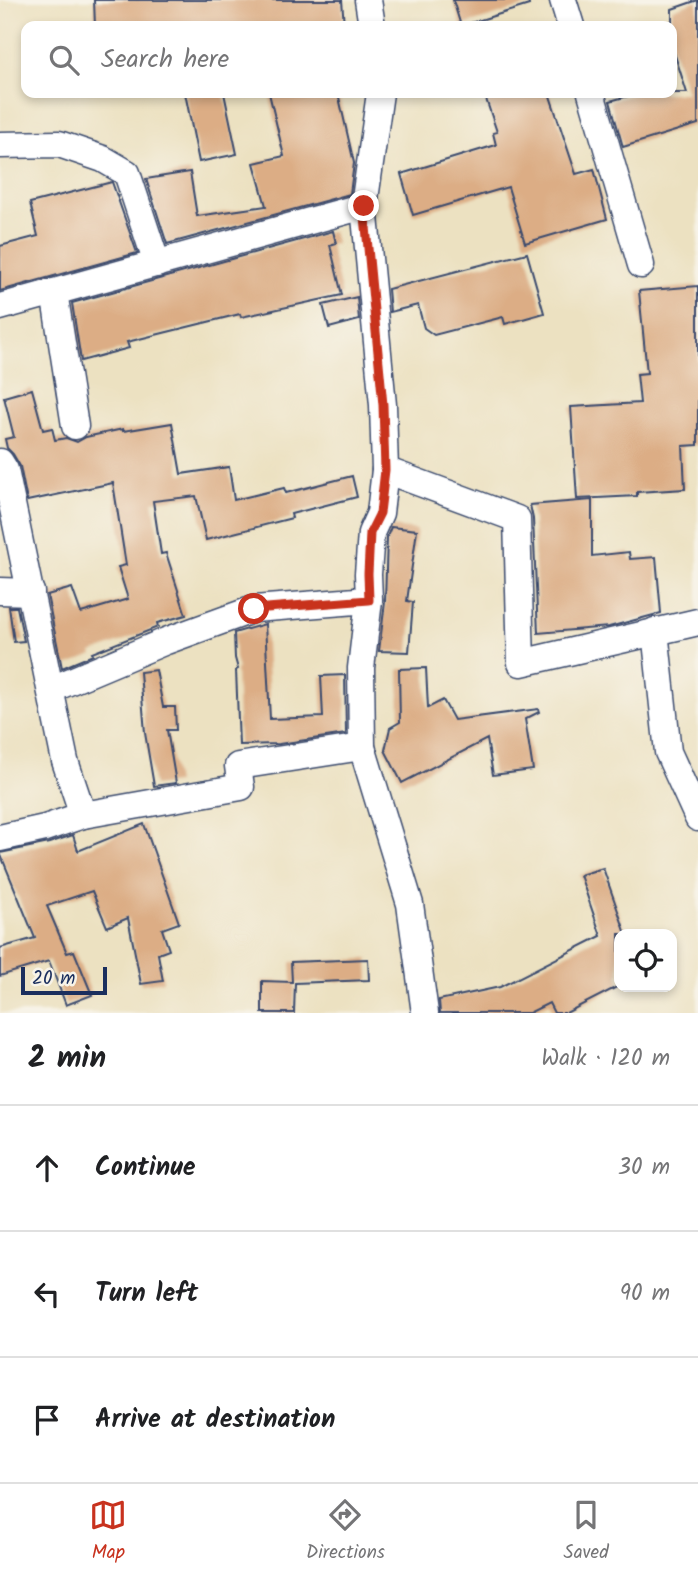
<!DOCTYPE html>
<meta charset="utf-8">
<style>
:root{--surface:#fff;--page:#f6f6f6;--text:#202124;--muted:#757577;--line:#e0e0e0;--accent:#c8321e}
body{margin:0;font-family:Kalam,sans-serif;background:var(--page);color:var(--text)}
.controls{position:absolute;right:21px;bottom:21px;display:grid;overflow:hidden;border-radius:14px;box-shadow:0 4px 10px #0003}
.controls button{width:63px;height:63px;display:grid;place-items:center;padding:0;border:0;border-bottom:2px solid var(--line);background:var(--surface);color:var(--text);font:35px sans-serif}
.scale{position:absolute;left:21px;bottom:18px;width:86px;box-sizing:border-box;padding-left:7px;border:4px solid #1b2f5e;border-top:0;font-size:19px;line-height:24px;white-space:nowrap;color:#1b2f5e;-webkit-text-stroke:5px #f7f3e8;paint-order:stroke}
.stop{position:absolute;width:21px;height:21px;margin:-16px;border:5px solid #c8321e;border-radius:50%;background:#fff}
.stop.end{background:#c8321e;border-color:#fff;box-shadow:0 2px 7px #0008}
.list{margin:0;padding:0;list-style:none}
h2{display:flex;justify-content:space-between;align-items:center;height:91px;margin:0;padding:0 28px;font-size:30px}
h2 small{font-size:23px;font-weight:400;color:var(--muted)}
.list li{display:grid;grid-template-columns:46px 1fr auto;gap:21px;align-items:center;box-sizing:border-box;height:126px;padding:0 28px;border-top:2px solid var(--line)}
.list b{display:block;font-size:26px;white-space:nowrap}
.list em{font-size:23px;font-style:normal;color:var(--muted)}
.icon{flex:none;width:38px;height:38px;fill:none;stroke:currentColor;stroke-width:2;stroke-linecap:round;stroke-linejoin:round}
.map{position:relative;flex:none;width:698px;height:1013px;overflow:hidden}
.search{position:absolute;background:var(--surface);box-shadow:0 4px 10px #0003;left:21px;right:21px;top:21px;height:77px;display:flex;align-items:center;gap:18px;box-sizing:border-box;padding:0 24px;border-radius:14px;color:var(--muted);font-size:26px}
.sheet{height:469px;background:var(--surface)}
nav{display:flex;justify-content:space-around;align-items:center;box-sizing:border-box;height:98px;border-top:2px solid var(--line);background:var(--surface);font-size:19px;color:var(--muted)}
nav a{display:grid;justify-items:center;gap:4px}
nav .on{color:var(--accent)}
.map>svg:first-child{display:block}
.building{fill:#dcad85}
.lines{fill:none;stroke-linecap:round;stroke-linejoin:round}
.street-casing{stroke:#3a4a6d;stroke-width:29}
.street{stroke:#fff;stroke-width:26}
.route{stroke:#c8321e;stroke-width:9}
</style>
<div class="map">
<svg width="698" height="1013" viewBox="0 0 698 1013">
<rect width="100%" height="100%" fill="#f7f3e8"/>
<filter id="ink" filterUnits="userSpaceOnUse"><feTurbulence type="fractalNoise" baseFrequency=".0143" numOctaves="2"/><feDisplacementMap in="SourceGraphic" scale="14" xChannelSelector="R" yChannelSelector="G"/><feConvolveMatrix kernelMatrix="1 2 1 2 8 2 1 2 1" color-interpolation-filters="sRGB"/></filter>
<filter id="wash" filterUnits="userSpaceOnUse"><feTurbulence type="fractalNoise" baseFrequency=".00686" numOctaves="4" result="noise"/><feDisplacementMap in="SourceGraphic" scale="28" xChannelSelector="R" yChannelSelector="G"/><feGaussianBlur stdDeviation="1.57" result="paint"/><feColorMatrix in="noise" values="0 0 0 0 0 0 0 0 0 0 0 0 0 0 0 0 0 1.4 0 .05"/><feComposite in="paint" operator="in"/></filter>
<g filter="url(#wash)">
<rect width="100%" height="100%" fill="#ece1c1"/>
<g id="blocks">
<!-- building -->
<g class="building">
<path d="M 94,0 L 342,0 L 344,25 L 95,26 Z"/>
<path d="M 453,0 L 528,0 L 529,5 L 461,26 Z"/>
<path d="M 698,0 L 698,124 L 623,147 L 610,101 L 639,93 L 687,93 L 672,46 L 672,9 Z"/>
<path d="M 185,93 L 224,93 L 237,154 L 199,162 Z"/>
<path d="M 269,93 L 338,93 L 354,163 L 350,194 L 167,244 L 146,179 L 190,172 L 197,216 L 266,206 L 254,163 L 284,156 Z"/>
<path d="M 484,93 L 549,93 L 576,174 L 594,169 L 607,219 L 525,243 L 508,187 L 413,215 L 401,174 L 496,145 L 493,133 L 497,132 Z"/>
<path d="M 112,182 L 137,253 L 0,291 L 0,246 L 38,236 L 30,203 Z"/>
<path d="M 333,231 L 336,243 L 330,245 L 342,295 L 241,317 L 240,314 L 127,342 L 129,348 L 81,361 L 72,303 Z"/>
<path d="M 527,253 L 544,313 L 505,324 L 503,317 L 434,335 L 424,328 L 418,305 L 390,312 L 388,289 Z"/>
<path d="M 698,286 L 698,445 L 683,446 L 685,489 L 637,492 L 637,496 L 577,499 L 571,407 L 640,403 L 637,374 L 647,373 L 639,291 Z"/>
<path d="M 357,297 L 359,320 L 329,328 L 323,305 Z"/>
<path d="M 32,389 L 43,430 L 52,428 L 55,440 L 66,438 L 77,442 L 86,437 L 123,429 L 123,431 L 172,423 L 181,474 L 229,467 L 234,500 L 284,488 L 286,493 L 352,476 L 357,497 L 291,514 L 292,518 L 206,540 L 196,496 L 153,501 L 161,554 L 166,553 L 186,615 L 157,623 L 158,627 L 92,653 L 93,655 L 62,668 L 47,595 L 72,588 L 81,613 L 128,599 L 118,567 L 126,565 L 113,483 L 27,501 L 20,466 L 13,454 L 7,448 L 5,439 L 14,437 L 4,397 Z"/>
<path d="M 592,500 L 592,556 L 629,552 L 630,559 L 656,557 L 661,613 L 609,627 L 538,633 L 533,519 L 530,505 Z"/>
<path d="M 391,527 L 417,530 L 407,601 L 413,602 L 409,652 L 379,651 L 385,602 L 387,537 Z"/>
<path d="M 9,607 L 17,607 L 24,641 L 14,642 Z"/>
<path d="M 265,624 L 270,719 L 323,717 L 321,676 L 345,675 L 346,734 L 279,744 L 239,745 L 236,670 L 238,669 L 235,658 L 234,633 Z"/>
<path d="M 426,668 L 428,708 L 443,700 L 454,720 L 538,709 L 539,712 L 525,719 L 533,770 L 493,775 L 487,739 L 402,783 L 385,750 L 390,728 L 400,722 L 399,669 Z"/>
<path d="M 156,670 L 163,707 L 175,707 L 176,730 L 167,730 L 176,783 L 154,786 L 145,733 L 140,672 Z"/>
<path d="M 144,824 L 179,923 L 162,929 L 169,950 L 158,954 L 163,981 L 141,984 L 128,918 L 107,927 L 92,891 L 47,906 L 67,953 L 74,951 L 92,995 L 66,1005 L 49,961 L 0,976 L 0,948 L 35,938 L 0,853 L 49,843 L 73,835 L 78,851 Z"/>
<path d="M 603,868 L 626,934 L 619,934 L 619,986 L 566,1013 L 554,1013 L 549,1003 L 529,1013 L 440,1013 L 439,1000 L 500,987 L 601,936 L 580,875 Z"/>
<path d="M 368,959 L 369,980 L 295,983 L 294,1013 L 262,1013 L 262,981 L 292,982 L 291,962 Z"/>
</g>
</g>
</g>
<g filter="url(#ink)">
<use href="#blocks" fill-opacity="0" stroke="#3a4a6d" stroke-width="2"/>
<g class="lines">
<defs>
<g id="street">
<path d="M 368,0 L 372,26"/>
<path d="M 563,0 L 571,26"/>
<path d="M 380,93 L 364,206 L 383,405 L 385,470 L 380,513 L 371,533 L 368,574 L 369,600 L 361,668 L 362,747 L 410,904 L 425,1013"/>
<path d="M 591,93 L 641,265"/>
<path d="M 0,145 L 59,144 L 103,159 L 127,173 L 157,264"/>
<path d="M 54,292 L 75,426"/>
<path d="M 0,307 L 364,206"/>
<path d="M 0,462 L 5,470 L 65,761 L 83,815 L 45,828 L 0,838"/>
<path d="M 385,470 L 517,519 L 521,663 L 698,622"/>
<path d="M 0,591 L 31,592"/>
<path d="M 655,631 L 668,752 L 698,818"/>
<path d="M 52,689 L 166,641 L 254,609 L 369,600"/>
<path d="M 83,815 L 241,787 L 238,766 L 362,747"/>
</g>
</defs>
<!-- street casing -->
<use href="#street" class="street-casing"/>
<!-- street -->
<use href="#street" class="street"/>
</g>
</g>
<g class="lines" filter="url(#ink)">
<!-- route -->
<path class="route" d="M 254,609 L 369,600 L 368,574 L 370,533 L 380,513 L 385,470 L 383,405 L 364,206"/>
</g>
</svg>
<div class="controls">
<button><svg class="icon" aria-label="locate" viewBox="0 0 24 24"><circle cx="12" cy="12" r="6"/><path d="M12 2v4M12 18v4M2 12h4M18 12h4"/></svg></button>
</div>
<div class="scale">20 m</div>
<div class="stop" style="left:254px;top:609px"></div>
<div class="stop end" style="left:364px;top:206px"></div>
<div class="search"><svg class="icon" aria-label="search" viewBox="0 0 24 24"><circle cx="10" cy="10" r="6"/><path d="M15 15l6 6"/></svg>Search here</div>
</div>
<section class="sheet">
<h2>2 min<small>Walk · 120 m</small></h2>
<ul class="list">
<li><svg class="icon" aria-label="ahead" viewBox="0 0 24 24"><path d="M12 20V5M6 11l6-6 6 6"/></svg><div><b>Continue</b></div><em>30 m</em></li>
<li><svg class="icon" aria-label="left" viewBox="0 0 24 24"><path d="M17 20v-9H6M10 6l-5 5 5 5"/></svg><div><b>Turn left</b></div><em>90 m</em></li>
<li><svg class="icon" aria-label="arrive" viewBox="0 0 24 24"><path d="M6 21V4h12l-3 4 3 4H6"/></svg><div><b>Arrive at destination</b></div></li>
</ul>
</section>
<nav>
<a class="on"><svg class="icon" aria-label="map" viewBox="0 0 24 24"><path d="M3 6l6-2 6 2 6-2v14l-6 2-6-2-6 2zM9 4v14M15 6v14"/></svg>Map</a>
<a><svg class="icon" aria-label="directions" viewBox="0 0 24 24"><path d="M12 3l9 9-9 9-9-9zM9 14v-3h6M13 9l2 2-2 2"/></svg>Directions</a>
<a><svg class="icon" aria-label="saved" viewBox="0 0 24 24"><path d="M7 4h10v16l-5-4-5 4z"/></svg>Saved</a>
</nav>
